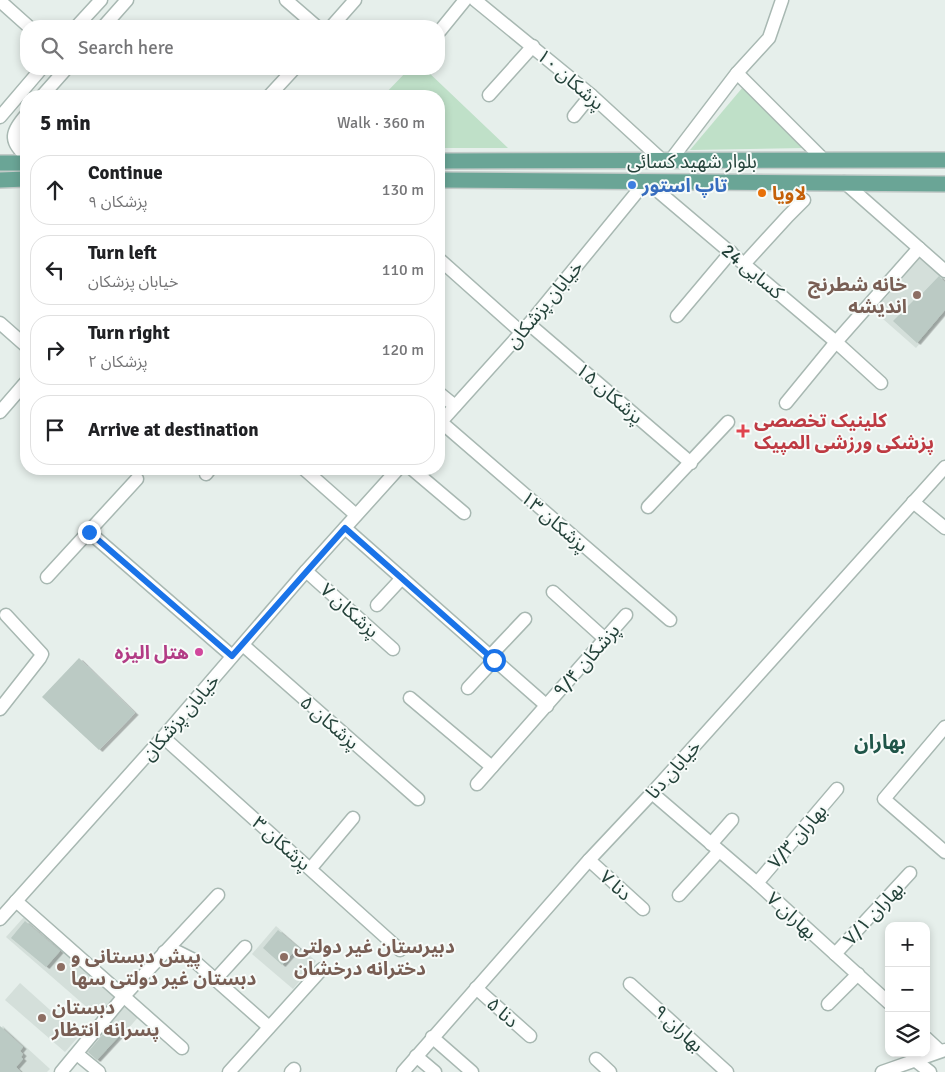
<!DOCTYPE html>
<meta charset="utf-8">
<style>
:root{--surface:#fff;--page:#f2f2f2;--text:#202124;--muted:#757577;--line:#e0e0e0}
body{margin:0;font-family:Signika,"Noto Sans Arabic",sans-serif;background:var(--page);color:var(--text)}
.controls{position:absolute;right:15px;bottom:15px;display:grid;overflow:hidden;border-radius:10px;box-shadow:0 2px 8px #0003}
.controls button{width:45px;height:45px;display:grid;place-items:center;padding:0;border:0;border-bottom:1px solid var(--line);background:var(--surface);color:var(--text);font:25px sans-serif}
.stop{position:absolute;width:15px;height:15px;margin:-11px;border:4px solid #1a73e8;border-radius:50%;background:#fff}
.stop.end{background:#1a73e8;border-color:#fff;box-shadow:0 1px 5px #0008}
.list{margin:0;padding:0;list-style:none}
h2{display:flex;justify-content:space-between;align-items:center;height:65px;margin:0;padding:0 20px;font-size:21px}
h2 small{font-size:16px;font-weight:400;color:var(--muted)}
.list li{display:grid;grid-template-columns:32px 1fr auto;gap:15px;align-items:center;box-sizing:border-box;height:70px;margin:0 10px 10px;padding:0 10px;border:1px solid var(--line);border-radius:20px}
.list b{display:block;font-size:19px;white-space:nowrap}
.list p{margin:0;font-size:16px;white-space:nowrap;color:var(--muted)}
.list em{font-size:16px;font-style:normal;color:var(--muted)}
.icon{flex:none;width:28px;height:28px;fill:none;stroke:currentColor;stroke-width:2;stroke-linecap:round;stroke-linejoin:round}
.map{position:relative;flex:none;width:945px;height:1072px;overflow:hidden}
.search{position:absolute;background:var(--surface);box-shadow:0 2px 8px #0003;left:20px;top:20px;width:425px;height:55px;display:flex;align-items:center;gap:12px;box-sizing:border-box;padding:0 18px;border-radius:20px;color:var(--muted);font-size:19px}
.panel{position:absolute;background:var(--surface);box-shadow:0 2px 8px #0003;left:20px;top:90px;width:425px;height:385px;border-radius:20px}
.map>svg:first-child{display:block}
.built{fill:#d4dfda}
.green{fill:#bfe0c8}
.building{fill:#bbcac4;filter:url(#shadow)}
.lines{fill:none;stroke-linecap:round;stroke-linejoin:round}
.minor-casing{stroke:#a8b8b2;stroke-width:15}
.major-casing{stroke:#c2cac8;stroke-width:18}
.minor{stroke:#fff;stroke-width:12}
.major{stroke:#6aa596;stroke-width:15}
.route{stroke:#1a73e8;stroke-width:6}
.shop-dot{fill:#3f7fe0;stroke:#f7fbf9;stroke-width:2}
.food-dot{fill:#e8710a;stroke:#f7fbf9;stroke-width:2}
.education-dot{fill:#8d6e63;stroke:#f7fbf9;stroke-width:2}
.health-dot{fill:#e0444e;stroke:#f7fbf9;stroke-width:2}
.hotel-dot{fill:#d1479c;stroke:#f7fbf9;stroke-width:2}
.labels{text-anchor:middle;stroke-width:4;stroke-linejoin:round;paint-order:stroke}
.street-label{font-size:19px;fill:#24423a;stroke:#f7fbf9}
.shop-label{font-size:19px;font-weight:bold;fill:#366cbe;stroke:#f7fbf9;text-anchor:start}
.food-label{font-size:19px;font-weight:bold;fill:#c56008;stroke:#f7fbf9;text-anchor:start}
.education-label{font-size:19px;font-weight:bold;fill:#785e54;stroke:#f7fbf9;text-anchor:start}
.health-label{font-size:19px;font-weight:bold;fill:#be3a42;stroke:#f7fbf9;text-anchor:start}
.hotel-label{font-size:19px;font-weight:bold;fill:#b23c85;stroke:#f7fbf9;text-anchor:end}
.neighbourhood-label{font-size:20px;font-weight:bold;fill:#1f5548;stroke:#f7fbf9}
</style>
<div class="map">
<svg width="945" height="1072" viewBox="0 0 945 1072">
<defs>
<filter id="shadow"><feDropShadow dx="3.5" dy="2" stdDeviation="0" flood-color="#0004"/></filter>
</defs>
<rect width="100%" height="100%" fill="#e6efeb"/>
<!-- built -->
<g class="built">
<path d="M 919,259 L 924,259 L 945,278 L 945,314 L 916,348 L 874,311 Z"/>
<path d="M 24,917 L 115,997 L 97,1016 L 6,937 Z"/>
<path d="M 276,926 L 316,961 L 293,989 L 252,954 Z"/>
<path d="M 20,983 L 79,1036 L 65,1052 L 5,1000 Z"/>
<path d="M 126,1002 L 140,1015 L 95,1067 L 80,1054 Z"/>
<path d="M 3,1026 L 50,1069 L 47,1072 L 0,1072 L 0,1029 Z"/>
</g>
<!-- green -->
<g class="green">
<path d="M 409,69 L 425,69 L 508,148 L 439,148 L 439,96 L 383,96 Z"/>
<path d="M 743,87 L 805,148 L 690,150 Z"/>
</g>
<!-- building -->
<g class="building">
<path d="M 939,276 L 945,282 L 945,310 L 917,343 L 893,321 L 917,297 L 918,298 Z"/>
<path d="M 79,658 L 135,713 L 99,750 L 42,697 Z"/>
<path d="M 25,921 L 60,951 L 46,967 L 11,938 Z"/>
<path d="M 278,930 L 298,947 L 282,965 L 263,948 Z"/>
<path d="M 0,1026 L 23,1047 L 20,1051 L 23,1054 L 21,1057 L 23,1059 L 16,1067 L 21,1072 L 0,1072 Z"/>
<path d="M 109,1027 L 119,1036 L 97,1060 L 88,1052 Z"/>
</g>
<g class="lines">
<defs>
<g id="minor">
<path d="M 286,0 L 316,26"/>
<path d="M 475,0 L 591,95 L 663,161"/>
<path d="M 0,1 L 28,26"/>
<path d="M 77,26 L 101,0"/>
<path d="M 104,26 L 127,0"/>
<path d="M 332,26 L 355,0"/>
<path d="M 439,32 L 465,0"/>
<path d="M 737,73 L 825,161"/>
<path d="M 489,95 L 533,46"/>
<path d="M 42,96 L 66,69"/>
<path d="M 269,96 L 294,69"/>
<path d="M 26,115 C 12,132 8,140 26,156"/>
<path d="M 574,116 L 591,95"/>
<path d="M 0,117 L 41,69"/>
<path d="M 670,161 L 737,73 L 769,38 L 782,0"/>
<path d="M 844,182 L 945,271"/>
<path d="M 439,259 L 521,332"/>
<path d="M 745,263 L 788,216 L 804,200"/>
<path d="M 677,316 L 731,252"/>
<path d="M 0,323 L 26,346"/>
<path d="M 529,324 L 691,463"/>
<path d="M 439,393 L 455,406"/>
<path d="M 786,403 L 836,342 L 919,248"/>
<path d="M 0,412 L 26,382"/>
<path d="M 441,422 L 670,620"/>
<path d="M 439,424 L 529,324 L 646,181 L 836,342 L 881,383"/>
<path d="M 304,469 L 356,515"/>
<path d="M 412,469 L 464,513"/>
<path d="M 206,474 L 210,469"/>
<path d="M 913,502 L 945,528"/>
<path d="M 648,507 L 728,422"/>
<path d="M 345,528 L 547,706"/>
<path d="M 89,532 L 232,656"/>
<path d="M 306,571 L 393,649"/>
<path d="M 47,577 L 137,479"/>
<path d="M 553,592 L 604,638"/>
<path d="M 377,605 L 402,578"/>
<path d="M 243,645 L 418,799"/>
<path d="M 490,656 L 525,619"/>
<path d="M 468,688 L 494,660"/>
<path d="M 410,698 L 492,767"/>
<path d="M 0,709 L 40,658 L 42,654 L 6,615"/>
<path d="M 945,727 L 884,799 L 945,852"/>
<path d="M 163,737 L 400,950"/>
<path d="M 477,784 L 626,615"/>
<path d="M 652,793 L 757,883 L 889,1003"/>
<path d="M 711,844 L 732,820"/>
<path d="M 589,860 L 643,909"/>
<path d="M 311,868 L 353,818"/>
<path d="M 757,883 L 837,789"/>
<path d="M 679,895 L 719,851"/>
<path d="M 16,901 L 182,1048"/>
<path d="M 0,919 L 163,737 L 306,571 L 398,469"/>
<path d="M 164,952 L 178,952 L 192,959 L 269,1027"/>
<path d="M 835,954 L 910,873"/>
<path d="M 215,980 L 245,947"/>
<path d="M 630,984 L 727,1072"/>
<path d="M 476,988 L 530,1036"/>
<path d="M 828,1004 L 858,974"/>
<path d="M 432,1037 L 472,1072"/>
<path d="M 926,1038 L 940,1051"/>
<path d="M 77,1054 L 99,1072"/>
<path d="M 416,1056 L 435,1072"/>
<path d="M 596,1059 L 610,1072"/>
<path d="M 916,1061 L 930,1072"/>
<path d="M 61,1072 L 124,996 L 218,895"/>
<path d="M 229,1072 L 322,969"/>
<path d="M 291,1072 L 294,1069"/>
<path d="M 403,1072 L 589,860 L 652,793 L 945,467"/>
<path d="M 882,1072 L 945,1050"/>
</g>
<g id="major">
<path d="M 439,161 L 945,160"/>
<path d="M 0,163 L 26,163"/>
<path d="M 0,180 L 26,179"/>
<path d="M 439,180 L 945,184"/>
</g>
</defs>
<!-- minor casing -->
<use href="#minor" class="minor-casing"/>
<!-- major casing -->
<use href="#major" class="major-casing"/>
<!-- minor -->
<use href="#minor" class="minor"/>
<!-- major -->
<use href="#major" class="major"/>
</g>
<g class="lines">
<!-- route -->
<path class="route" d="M 89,532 L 232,656 L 345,528 L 494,660"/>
</g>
<!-- markers -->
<circle class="shop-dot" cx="632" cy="185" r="5"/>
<circle class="food-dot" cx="762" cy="193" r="5"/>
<g class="education-dot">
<circle cx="917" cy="295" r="5"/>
<circle cx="284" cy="957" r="5"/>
<circle cx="61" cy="967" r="5"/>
<circle cx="42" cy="1018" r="5"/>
</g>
<path class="health-dot" d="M740.5 423.5h5v5h5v5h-5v5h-5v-5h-5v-5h5z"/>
<circle class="hotel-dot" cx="199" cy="652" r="5"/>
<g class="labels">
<!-- street labels -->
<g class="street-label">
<text transform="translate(571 79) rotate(41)" y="7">۱۰ پزشکان</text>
<text x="692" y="168">بلوار شهید کسائی</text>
<text transform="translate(753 271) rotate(40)" y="7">کسایی 24</text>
<text transform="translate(544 304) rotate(-50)" y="7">خیابان پزشکان</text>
<text transform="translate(610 393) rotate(41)" y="7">۱۵ پزشکان</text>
<text transform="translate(555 521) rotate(41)" y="7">۱۳ پزشکان</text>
<text transform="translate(350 610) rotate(42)" y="7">۷ پزشکان</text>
<text transform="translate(586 660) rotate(-49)" y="7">۹/۴ پزشکان</text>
<text transform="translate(180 717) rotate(-49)" y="7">خیابان پزشکان</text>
<text transform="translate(330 722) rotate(41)" y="7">۵ پزشکان</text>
<text transform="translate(673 769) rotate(-48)" y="7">خیابان دنا</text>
<text transform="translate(797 836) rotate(-49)" y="7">۷/۳ بهاران</text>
<text transform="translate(282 843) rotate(42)" y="7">۳ پزشکان</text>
<text transform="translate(616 885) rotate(42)" y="7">۷ دنا</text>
<text transform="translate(873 913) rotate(-47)" y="7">۷/۱ بهاران</text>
<text transform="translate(792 915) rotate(42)" y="7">۷ بهاران</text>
<text transform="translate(503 1012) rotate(42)" y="7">۵ دنا</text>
<text transform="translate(679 1028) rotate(42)" y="7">۹ بهاران</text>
</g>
<!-- shop labels -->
<g class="shop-label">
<text x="642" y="192">تاپ استور</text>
</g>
<!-- food labels -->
<g class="food-label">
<text x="772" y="200">لاویا</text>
</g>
<!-- education labels -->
<g class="education-label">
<text x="907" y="291" text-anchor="end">خانه شطرنج<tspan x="907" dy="22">اندیشه</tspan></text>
<text x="294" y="953">دبیرستان غیر دولتی<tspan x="294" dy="22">دخترانه درخشان</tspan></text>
<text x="71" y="963">پیش دبستانی و<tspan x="71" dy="22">دبستان غیر دولتی سها</tspan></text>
<text x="52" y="1014">دبستان<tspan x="52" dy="22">پسرانه انتظار</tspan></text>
</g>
<!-- health labels -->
<g class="health-label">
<text x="754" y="427">کلینیک تخصصی<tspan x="754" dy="22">پزشکی ورزشی المپیک</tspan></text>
</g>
<!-- hotel labels -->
<g class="hotel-label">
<text x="189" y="659">هتل الیزه</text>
</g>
<!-- neighbourhood labels -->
<g class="neighbourhood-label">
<text x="880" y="749">بهاران</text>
</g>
</g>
</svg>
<div class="controls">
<button>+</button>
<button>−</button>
<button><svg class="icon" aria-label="layers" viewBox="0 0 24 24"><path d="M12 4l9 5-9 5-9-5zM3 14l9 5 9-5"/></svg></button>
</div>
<div class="stop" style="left:494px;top:660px"></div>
<div class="stop end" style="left:89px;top:532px"></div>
<div class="search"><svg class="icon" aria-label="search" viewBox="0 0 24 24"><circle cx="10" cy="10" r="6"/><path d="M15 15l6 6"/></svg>Search here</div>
<section class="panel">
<h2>5 min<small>Walk · 360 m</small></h2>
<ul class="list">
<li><svg class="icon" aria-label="ahead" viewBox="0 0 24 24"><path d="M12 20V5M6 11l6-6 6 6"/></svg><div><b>Continue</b><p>۹ پزشکان</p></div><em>130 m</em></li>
<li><svg class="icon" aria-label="left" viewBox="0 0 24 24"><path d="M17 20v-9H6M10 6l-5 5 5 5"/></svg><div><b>Turn left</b><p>خیابان پزشکان</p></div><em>110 m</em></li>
<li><svg class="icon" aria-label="right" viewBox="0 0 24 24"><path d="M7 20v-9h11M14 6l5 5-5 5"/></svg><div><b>Turn right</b><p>۲ پزشکان</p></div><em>120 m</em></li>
<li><svg class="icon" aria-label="arrive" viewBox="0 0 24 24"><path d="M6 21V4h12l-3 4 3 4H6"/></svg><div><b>Arrive at destination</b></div></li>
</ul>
</section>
</div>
